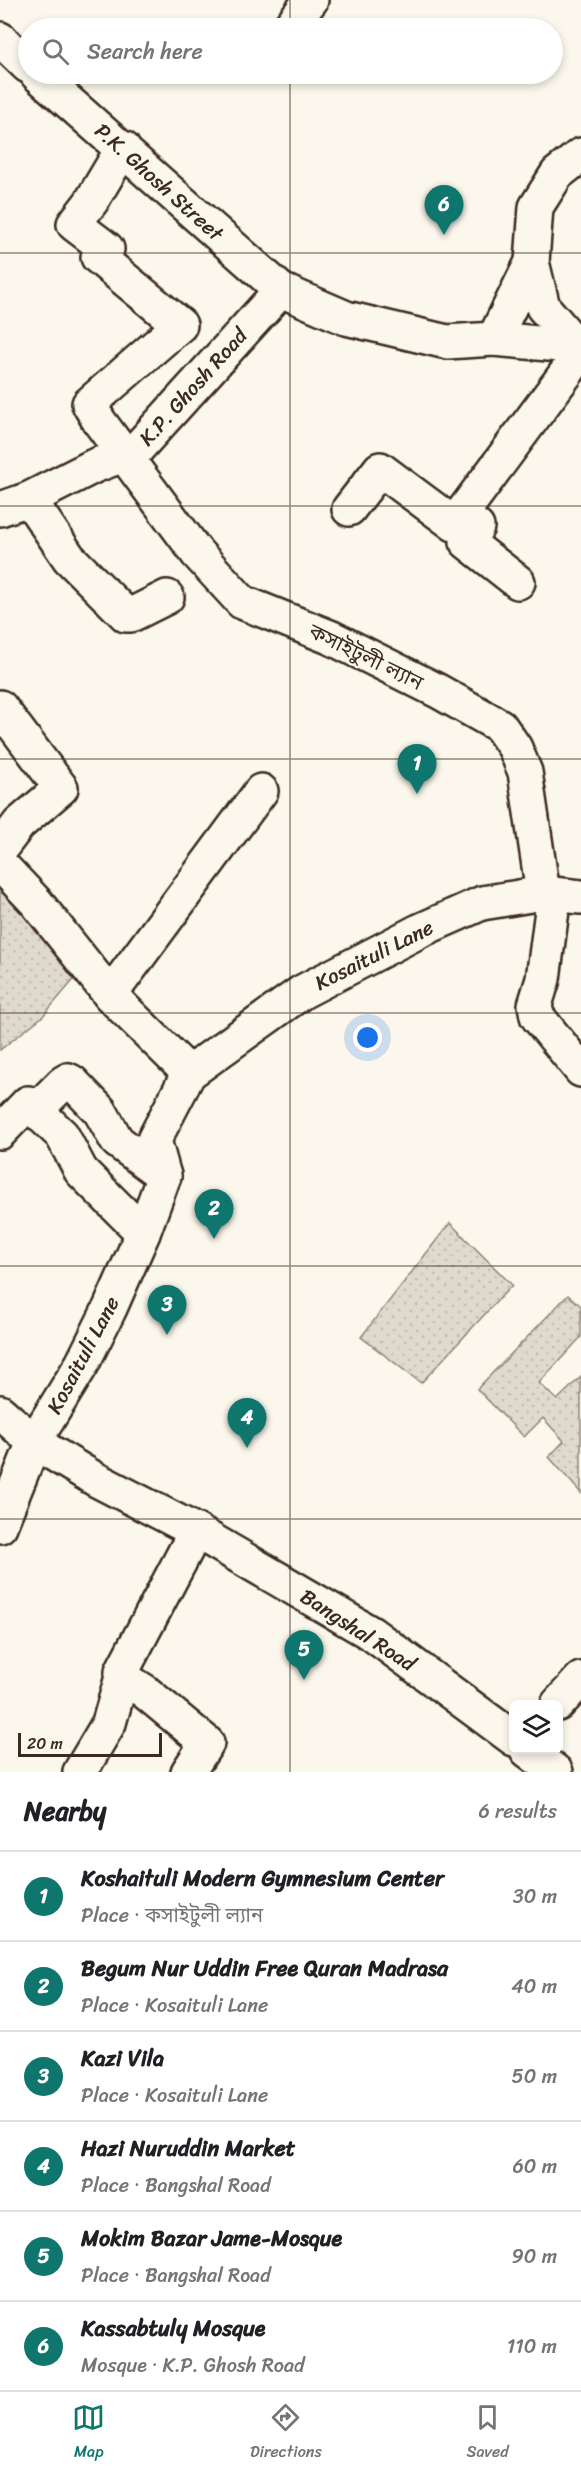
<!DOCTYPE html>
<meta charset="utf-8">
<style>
:root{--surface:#fff;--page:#f6f6f6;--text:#202124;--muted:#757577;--line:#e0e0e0;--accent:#0f766e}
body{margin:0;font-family:Sriracha,"Noto Sans Bengali",sans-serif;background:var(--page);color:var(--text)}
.controls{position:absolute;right:18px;bottom:18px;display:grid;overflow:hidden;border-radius:9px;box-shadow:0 3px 9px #0003}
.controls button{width:54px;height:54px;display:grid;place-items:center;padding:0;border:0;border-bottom:2px solid var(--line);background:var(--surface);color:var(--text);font:30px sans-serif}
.scale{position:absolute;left:18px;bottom:15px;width:144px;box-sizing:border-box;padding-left:6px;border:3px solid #3b2a1e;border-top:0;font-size:16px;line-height:21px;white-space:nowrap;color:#3b2a1e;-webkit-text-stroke:4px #fbf7ec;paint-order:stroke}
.you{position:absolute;left:368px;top:1038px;width:21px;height:21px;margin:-15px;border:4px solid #fff;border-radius:50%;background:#1a73e8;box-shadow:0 0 0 9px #1a73e833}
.badge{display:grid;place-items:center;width:39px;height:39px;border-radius:50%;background:var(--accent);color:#fff;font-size:20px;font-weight:700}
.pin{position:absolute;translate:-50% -50px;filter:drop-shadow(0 2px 3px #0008)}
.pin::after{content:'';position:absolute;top:32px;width:21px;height:18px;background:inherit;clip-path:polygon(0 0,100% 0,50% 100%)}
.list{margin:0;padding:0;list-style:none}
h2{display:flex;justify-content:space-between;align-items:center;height:78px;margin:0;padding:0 24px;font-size:26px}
h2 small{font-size:20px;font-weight:400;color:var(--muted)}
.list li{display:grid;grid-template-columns:39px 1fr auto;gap:18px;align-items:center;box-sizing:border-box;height:90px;padding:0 24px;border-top:2px solid var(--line)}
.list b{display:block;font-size:22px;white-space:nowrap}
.list p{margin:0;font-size:20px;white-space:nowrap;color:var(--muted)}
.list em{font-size:20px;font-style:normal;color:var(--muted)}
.icon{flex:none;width:33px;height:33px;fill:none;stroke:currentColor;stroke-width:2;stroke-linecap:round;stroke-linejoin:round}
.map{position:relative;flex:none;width:581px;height:1772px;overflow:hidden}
.search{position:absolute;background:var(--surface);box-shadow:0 3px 9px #0003;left:18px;right:18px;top:18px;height:66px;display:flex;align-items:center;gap:15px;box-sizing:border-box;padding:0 21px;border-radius:33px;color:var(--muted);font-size:22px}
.sheet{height:618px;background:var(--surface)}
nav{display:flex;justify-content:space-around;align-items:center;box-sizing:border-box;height:84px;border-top:2px solid var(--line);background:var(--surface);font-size:16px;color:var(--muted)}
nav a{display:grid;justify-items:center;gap:3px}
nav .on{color:var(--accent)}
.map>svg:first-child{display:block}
.grass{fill:url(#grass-dots);stroke:#8d8276;stroke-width:1.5}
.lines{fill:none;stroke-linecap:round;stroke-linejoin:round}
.minor-casing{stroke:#3b2a1e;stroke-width:38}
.minor{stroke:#fbf7ec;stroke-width:33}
.grid{fill:none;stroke:#3b2a1e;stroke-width:1.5;stroke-opacity:0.55}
.labels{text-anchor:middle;stroke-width:4.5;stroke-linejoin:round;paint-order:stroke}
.street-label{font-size:21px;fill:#3b2a1e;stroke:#fbf7ec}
</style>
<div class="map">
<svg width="581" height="1772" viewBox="0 0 581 1772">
<defs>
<pattern id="grass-dots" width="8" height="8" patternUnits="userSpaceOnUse" patternTransform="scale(1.5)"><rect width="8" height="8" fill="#dfd9ce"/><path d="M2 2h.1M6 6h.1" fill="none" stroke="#c0bab0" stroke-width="1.8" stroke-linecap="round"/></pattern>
</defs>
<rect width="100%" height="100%" fill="#fbf7ec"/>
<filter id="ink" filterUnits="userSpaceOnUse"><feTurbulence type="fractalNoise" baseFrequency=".0167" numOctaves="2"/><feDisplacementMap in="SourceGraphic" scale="12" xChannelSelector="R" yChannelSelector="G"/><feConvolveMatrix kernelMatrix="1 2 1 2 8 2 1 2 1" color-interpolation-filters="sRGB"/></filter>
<g filter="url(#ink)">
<!-- grass -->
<g class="grass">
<path d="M 0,883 L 77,976 L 43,1016 L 0,1050 Z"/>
<path d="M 450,1223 L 512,1285 L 421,1383 L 361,1337 Z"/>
<path d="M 568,1295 L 581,1306 L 581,1337 L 539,1383 L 557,1400 L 581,1377 L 581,1493 L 549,1457 L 564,1441 L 543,1418 L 524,1437 L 477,1389 Z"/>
</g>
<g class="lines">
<defs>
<g id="minor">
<path d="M 289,28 L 311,0"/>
<path d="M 0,39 L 28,66"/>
<path d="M 37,74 L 281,290 L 346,318 L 447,342 L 494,339 L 559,345 L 581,352"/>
<path d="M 123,148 L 91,202 L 74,224 L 107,249 L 98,257 L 180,325 L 89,404 L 99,421 L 197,553 L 242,602 L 332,638 L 438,691 L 500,726 L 515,748 L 525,772 L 543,893"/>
<path d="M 532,262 L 543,307 L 581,351"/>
<path d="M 494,339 L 532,262 L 536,207 L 557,174 L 581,155"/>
<path d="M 29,499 L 69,558 L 126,615 L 131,615 L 167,597"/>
<path d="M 0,509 L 29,499 L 94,466 L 136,450 L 281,290"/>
<path d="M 349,509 L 380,469 L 454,524 L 581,353"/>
<path d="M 461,514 L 477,527 L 467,542 L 518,582"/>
<path d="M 0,707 L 61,788 L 19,824 L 0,849"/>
<path d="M 0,864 L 36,902 L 110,995 L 189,1073"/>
<path d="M 554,895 L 543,979 L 535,1005 L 537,1016 L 581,1070"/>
<path d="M 110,995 L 261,791"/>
<path d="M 36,1110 L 63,1083 L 68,1080 L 72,1082 L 100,1111 L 117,1141 L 164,1176"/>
<path d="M 0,1132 L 28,1103 L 62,1135 L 81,1171 L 143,1233"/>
<path d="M 0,1412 L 34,1442 L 95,1479 L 196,1531 L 372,1634 L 514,1739"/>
<path d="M 0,1526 L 34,1442 L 82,1364 L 110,1308 L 143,1233 L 164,1176 L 154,1140 L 189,1073 L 302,992 L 419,931 L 482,903 L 543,893 L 581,897"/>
<path d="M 558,1704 L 581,1679"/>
<path d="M 527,1750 L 556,1772"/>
<path d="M 80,1772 L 109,1723 L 122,1677"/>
<path d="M 188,1772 L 207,1743 L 144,1691 L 122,1677 L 122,1671 L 196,1531"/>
</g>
</defs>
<!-- minor casing -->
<use href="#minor" class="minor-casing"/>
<!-- minor -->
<use href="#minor" class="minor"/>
</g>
</g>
<!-- grid -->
<path class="grid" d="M 290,0 L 290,28M 290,74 L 290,1772M 0,253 L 581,253M 0,506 L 581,506M 0,759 L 581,759M 0,1013 L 581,1013M 0,1266 L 581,1266M 0,1519 L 581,1519"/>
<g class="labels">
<!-- street labels -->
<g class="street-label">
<text transform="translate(159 182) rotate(42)" y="7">P.K. Ghosh Street</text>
<text transform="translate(193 387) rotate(-48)" y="7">K.P. Ghosh Road</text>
<text transform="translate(366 657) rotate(26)" y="7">কসাইটুলী ল্যান</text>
<text transform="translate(374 955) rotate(-27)" y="7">Kosaituli Lane</text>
<text transform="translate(83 1355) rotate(-62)" y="7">Kosaituli Lane</text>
<text transform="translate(358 1630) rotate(33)" y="7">Bangshal Road</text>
</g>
</g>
</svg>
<div class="controls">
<button><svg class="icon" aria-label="layers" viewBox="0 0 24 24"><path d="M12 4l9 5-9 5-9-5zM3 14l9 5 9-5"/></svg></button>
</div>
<div class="scale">20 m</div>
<div class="you"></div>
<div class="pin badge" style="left:417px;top:794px">1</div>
<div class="pin badge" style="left:214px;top:1239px">2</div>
<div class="pin badge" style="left:167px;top:1335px">3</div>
<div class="pin badge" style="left:247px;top:1448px">4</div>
<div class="pin badge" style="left:304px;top:1680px">5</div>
<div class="pin badge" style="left:444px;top:235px">6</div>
<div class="search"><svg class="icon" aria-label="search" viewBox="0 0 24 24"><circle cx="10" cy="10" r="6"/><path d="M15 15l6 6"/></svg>Search here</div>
</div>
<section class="sheet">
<h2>Nearby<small>6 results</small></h2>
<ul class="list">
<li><span class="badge">1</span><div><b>Koshaituli Modern Gymnesium Center</b><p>Place · কসাইটুলী ল্যান</p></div><em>30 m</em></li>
<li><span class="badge">2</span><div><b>Begum Nur Uddin Free Quran Madrasa</b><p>Place · Kosaituli Lane</p></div><em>40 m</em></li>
<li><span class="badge">3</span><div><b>Kazi Vila</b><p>Place · Kosaituli Lane</p></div><em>50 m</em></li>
<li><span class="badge">4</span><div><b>Hazi Nuruddin Market</b><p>Place · Bangshal Road</p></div><em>60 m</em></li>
<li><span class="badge">5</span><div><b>Mokim Bazar Jame-Mosque</b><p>Place · Bangshal Road</p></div><em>90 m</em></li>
<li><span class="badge">6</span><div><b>Kassabtuly Mosque</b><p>Mosque · K.P. Ghosh Road</p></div><em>110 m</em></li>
</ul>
</section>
<nav>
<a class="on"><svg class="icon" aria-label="map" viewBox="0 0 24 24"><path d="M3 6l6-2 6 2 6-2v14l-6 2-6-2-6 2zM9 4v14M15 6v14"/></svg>Map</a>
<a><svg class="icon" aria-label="directions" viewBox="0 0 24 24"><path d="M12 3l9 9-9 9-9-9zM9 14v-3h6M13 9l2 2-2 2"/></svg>Directions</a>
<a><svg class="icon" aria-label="saved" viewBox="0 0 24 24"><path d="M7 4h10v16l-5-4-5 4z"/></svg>Saved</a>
</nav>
